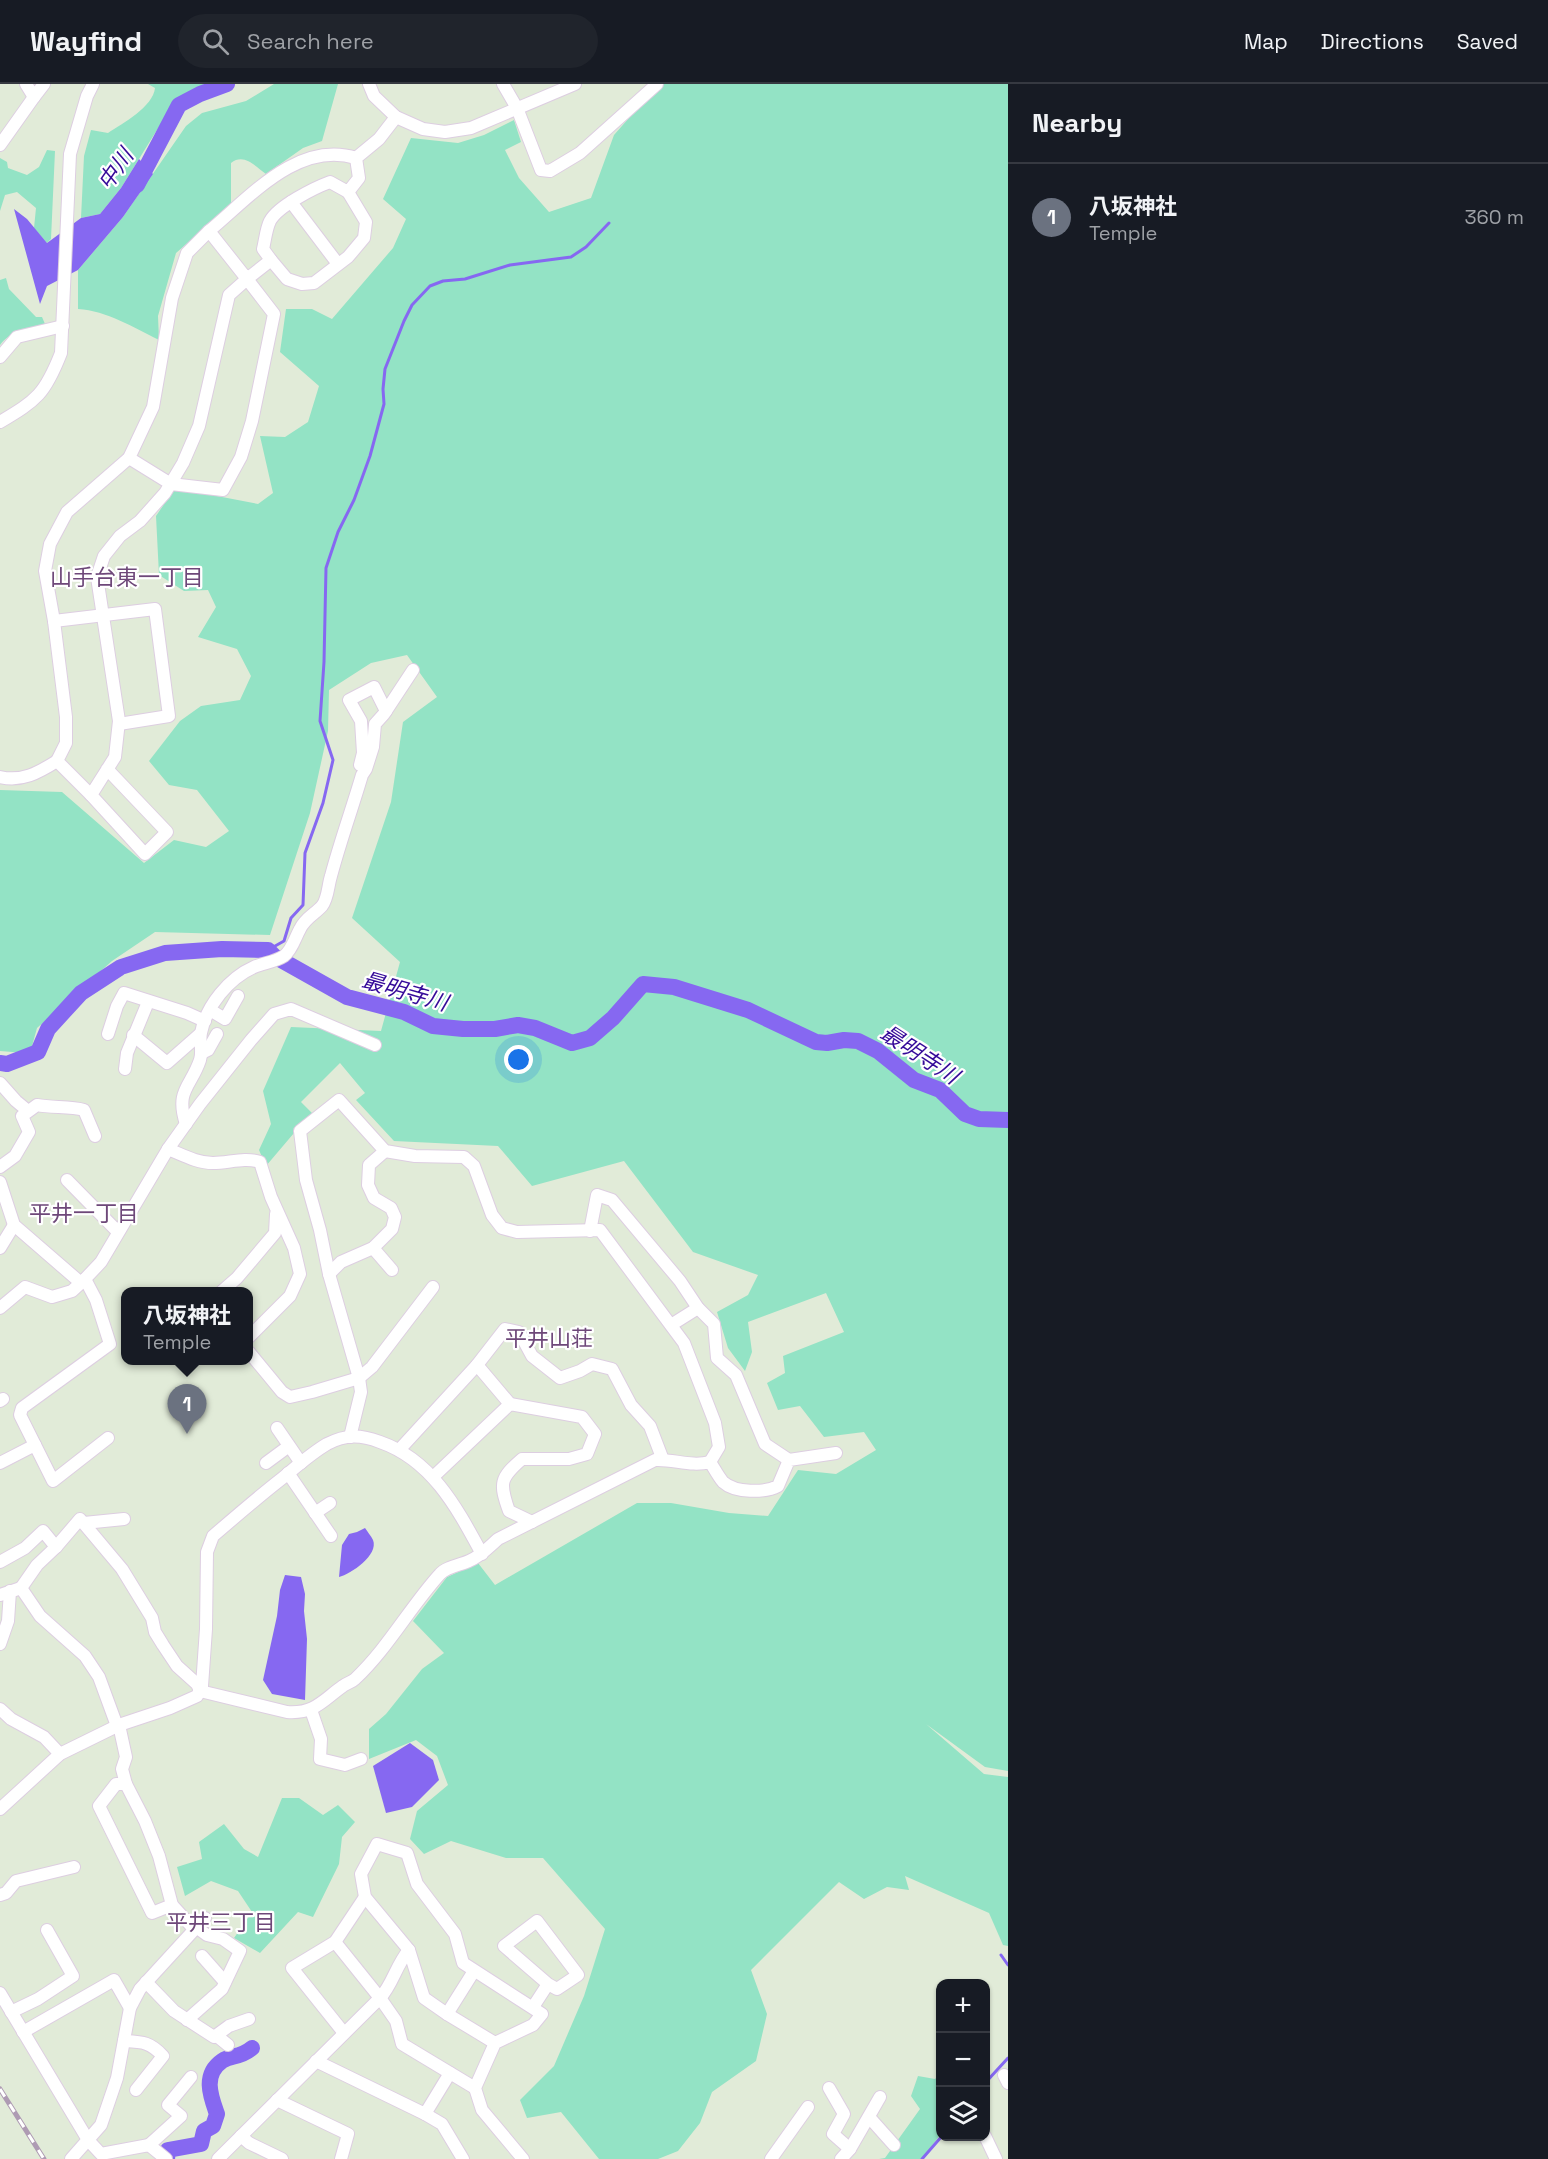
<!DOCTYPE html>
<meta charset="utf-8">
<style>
:root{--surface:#171b24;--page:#20242c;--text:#f1f3f6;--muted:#9ea1a6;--line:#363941;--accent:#ea580c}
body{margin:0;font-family:"Space Grotesk","Noto Sans JP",sans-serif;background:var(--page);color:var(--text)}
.controls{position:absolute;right:18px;bottom:18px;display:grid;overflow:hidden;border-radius:12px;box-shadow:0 2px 4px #0004}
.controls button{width:54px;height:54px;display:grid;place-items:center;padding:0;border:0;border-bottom:2px solid var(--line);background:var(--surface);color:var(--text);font:30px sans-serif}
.you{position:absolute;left:519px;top:976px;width:21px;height:21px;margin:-15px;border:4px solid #fff;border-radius:50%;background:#1a73e8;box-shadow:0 0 0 9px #1a73e833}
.badge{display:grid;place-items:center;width:39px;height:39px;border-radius:50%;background:var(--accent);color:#fff;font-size:20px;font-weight:700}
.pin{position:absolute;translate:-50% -50px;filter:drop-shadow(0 2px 3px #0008)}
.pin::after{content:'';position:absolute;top:32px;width:21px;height:18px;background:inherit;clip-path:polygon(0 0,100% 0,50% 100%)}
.popup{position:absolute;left:121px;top:1203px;width:132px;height:78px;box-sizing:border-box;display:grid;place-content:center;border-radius:12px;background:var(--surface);filter:drop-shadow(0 2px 4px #0005);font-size:20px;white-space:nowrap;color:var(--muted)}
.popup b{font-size:22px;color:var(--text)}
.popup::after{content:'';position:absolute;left:50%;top:100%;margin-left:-12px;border:12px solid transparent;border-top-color:var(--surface)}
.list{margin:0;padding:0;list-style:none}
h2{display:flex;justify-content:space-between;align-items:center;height:78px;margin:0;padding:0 24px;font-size:26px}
h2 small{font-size:20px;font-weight:400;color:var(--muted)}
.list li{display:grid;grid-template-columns:39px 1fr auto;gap:18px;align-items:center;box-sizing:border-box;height:108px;padding:0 24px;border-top:2px solid var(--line)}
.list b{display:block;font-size:22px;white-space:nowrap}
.list p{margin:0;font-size:20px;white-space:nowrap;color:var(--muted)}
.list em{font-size:20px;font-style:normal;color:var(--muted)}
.icon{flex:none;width:33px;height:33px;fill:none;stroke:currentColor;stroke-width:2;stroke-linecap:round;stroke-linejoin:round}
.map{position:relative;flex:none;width:1008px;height:2075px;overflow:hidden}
header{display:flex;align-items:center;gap:36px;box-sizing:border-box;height:84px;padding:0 30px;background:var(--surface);border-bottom:2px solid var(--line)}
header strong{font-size:28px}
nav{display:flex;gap:33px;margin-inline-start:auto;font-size:21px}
.search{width:420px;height:54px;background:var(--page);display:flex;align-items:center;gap:15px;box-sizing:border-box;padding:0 21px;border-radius:33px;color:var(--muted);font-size:22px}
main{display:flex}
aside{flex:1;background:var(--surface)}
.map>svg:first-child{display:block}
.green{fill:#93e3c5}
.water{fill:#8668f1}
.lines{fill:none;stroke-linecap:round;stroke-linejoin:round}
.stream{stroke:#8668f1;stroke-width:3}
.river{stroke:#8668f1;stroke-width:16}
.minor-casing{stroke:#ddcee1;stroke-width:14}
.minor{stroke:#fff;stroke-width:12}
.rail-casing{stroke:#ae9bb3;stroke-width:5}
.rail{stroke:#fff;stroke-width:3;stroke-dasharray:9;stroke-linecap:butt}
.labels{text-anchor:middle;stroke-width:4.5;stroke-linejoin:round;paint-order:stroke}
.water-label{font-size:22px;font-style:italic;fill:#350a99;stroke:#fff}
.neighbourhood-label{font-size:22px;fill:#6e4879;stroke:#fff}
</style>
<header>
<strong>Wayfind</strong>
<div class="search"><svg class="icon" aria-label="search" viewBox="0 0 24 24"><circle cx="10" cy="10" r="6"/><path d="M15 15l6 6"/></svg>Search here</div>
<nav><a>Map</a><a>Directions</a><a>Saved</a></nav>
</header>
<main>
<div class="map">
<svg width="1008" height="2075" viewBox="0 0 1008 2075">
<rect width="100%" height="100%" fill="#e1ebd8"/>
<!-- green -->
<g class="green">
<path d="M 148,0 L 204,0 L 173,20 L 121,104 L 100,130 L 81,134 L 84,72 L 91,46 L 108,49 C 123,39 153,23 155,4 Z"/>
<path d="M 274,0 L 338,0 L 322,57 L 303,64 L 266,90 C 255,82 244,69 231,79 L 231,121 L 176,169 L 158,232 L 159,256 C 133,243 107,227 78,225 L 78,186 L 123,133 L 186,42 L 202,29 L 246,17 Z"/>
<path d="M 659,0 L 1008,0 L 1008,1687 L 985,1683 L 926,1640 L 984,1690 L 1008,1693 L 1008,1862 L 1003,1861 L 989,1829 L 905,1792 L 909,1806 L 887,1803 L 864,1815 L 839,1798 L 751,1886 L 767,1930 L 756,1977 L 712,2008 L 700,2039 L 678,2067 L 658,2075 L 599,2075 L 561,2028 L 527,2034 L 520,2016 L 554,1982 L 584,1912 L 605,1845 L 543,1774 L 506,1774 L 451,1757 L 424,1770 L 410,1755 L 417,1727 L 448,1701 L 437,1672 L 416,1656 L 369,1675 L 369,1645 L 386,1630 L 422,1585 L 444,1569 L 413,1537 L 447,1493 L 478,1479 L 495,1501 L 637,1419 L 671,1419 L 729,1429 L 768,1432 L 798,1386 L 836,1390 L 876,1366 L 864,1348 L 824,1353 L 800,1322 L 778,1326 L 767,1299 L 785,1289 L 783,1272 L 844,1248 L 826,1209 L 748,1238 L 752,1268 L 745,1287 L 728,1264 L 717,1228 L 748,1211 L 758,1191 L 693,1168 L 624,1077 L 532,1102 L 498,1062 L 394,1057 L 356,1016 L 365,1009 L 340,979 L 301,1018 L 315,1032 L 294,1049 L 266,1082 L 259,1066 L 271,1040 L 263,1007 L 291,943 L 381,947 L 400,878 L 352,834 L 391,718 L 403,638 L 437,613 L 407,571 L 371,579 L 329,606 L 328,647 L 310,729 L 270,851 L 155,848 L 112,877 L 37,944 L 32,962 L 25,969 L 0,967 L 0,706 L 62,708 L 144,779 L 174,756 L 206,763 L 229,747 L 197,706 L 169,701 L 149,677 L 180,637 L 201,622 L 240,616 L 251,592 L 237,565 L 198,553 L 216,523 L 208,506 L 184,507 L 159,491 L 156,432 L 175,404 L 258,420 L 273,409 L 260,352 L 285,353 L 308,338 L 319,302 L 280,268 L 286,225 L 312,225 L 332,235 L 393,164 L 406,135 L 383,115 L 411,54 L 458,59 L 484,51 L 514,36 L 521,58 L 505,66 L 519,94 L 549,128 L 591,114 L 614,51 Z"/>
<path d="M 47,66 L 55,67 L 51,155 L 47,159 L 34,144 L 36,124 L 17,108 L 5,111 L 0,127 L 0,74 L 7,78 L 8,84 L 27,91 L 39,83 Z"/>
<path d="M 6,194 L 9,205 L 36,233 L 42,233 L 45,240 C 29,244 10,247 0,261 L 0,196 Z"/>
<path d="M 282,1714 L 299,1714 L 323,1731 L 338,1721 L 355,1738 L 342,1753 L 339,1780 L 313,1833 L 298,1828 L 260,1869 L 234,1854 L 252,1828 L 238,1807 L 211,1797 L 185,1812 L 177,1783 L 202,1775 L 199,1758 L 224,1740 L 244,1765 L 258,1773 Z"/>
<path d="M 940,1990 L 940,2051 L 922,2075 L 879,2075 L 885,2074 L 920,2025 L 911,2012 L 918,1992 L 935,1995 Z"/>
</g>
<!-- water -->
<g class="water">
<path d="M 139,75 L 153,90 L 123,133 L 78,186 L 47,202 L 40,220 L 14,125 L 27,135 L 47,159 L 81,134 L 100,130 L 121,104 Z"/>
<path d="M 365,1444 C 367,1447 371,1452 373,1456 C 379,1471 351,1490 339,1493 L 342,1461 L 349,1450 L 357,1448 Z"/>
<path d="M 285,1491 L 301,1493 L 305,1510 L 304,1527 L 307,1555 L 305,1616 L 272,1610 L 263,1596 L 277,1532 L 280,1506 Z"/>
<path d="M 410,1659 L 433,1676 L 439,1696 L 412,1723 L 386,1729 L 373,1682 Z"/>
</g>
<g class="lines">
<!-- stream -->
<g class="stream">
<path d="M 268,866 L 284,857 L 291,834 L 303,821 L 305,769 L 323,719 L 333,676 L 320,637 L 324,578 L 326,484 L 338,448 L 354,416 L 370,372 L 384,320 L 383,305 L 385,285 L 404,237 L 412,221 L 430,202 L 443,197 L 465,195 L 510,181 L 571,173 L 586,163 L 609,139"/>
<path d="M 1001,1871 L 1008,1881"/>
<path d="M 986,1998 L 1008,1974"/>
<path d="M 922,2075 L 942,2052"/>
</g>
<!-- river -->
<g class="river">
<path d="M 137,101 L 179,21 L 200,10 L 227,0"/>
<path d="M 0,979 L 7,980 L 38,968 L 48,945 L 81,909 L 121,883 L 165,869 L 222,865 L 268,866 L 274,872 L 347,913 L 404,928 L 433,942 L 463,945 L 495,945 L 518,941 L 535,944 L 572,959 L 590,954 L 613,934 L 643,900 L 674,903 L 748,926 L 816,958 L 827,959 L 844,956 L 858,957 L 878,967 L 914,996 L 940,1006 L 965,1030 L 979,1035 L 1008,1036"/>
<path d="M 167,2075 L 168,2066 L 201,2060 L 204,2047 L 213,2042 L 217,2030 C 211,2013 202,1991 222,1977 C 232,1970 239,1975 252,1964"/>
</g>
<defs>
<g id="minor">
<path d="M 26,0 L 34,13 L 44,0"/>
<path d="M 369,0 L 374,12 L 396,33 L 423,45 L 445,48 L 471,44 L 575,0"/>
<path d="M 503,0 L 517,24 L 541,86 L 550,87 L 580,69 L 657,0"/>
<path d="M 0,61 L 34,13"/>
<path d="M 356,74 L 359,94 L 348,108 L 330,98 C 314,104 278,122 270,137 C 266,145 265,157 263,165 L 271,176 L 247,195 L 209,147 C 250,113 298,56 356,74 L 379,55 L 396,33"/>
<path d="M 291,118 L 338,180"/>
<path d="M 271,176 L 287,195 L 302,200 L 314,199 L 348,173 L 364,154 L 366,138 L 348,108"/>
<path d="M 0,273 L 17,253 L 63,242"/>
<path d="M 0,338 C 37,316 45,310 61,269 L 70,70 L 87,12 L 93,0"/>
<path d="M 54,537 L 155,525 L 169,632 L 119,640"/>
<path d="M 360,681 L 363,669 L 361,637 L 349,616 L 374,603 L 386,627"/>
<path d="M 107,685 L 167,748 L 145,770 L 91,711 L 115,673 L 119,637 L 97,493 L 104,472 L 120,452 L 140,437 L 165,409 L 183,379 L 199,342 L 229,211 L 247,195 L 274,230 L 252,337 L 241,373 L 223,406 L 171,400 L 129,374 L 153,323 L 172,214 L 187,169 L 209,147"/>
<path d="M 0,693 C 22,698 38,689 57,677"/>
<path d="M 91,711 L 57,677 L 66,659 L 66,633 L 54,537 L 45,487 L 50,460 L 67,428 L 129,374"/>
<path d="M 210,926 L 225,935 L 238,912"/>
<path d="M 108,950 L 117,922 L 124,909 L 187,929 L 205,937"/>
<path d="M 133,951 L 167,979 L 200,950"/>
<path d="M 202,969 L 208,966 L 217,950"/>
<path d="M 125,985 L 127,969 L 148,918"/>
<path d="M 0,999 L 16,1017 L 28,1027"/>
<path d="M 186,1040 C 175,1006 191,1003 200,976 C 203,967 199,958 201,949 C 206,922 229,894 254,883 C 263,879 275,878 284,872 C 292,866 295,854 300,845 C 305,834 315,830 322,822 C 328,815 328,801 331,792 C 340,758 352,725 362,691 L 366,685 L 373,663 L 375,640 L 384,630 L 413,586"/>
<path d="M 168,1065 C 183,1071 197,1079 213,1079 C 229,1079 244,1073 260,1078 L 271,1113 L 294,1164 L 300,1190 L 290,1212 L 249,1253"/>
<path d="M 0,1083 L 15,1072 L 29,1048 L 22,1032 L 37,1021 C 52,1024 70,1022 84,1026 L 95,1052"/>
<path d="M 67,1096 L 118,1148"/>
<path d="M 0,1098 L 14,1141 L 81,1199"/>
<path d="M 590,1147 L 597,1111 L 612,1116 L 680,1197 L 698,1224 L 714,1240 L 717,1274 L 736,1291 L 765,1360 L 789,1376"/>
<path d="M 0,1164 L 14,1141"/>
<path d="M 373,1164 L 392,1186"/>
<path d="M 329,1190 L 341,1178 L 373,1164 L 392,1145 L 395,1133 L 391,1124 L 374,1114 L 368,1101 L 369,1081 L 385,1067"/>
<path d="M 433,1203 L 372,1283 L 359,1294 L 329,1190 L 320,1146 L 306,1096 L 300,1047 L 339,1016 L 385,1067 L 415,1072 L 464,1073 L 474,1082 L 492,1131 L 502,1144 L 517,1148 L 600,1146 L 684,1259 L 715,1339 L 719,1363 L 710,1378"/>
<path d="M 221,1208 L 237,1194 L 275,1149 L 276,1130"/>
<path d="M 0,1224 L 25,1203 L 52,1213 L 72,1207 L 85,1195 L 101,1178 L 168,1065 L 200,1020 L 251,956 L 274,930 L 291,925 L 375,961"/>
<path d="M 671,1241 L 698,1224"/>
<path d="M 249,1268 L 282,1308 L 290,1313 L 312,1308 L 359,1294 L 361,1308 L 350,1353"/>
<path d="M 477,1281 L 510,1320"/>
<path d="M 0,1317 L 3,1315"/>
<path d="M 277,1344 L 301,1379"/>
<path d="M 35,1361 L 20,1331 L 22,1324 L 110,1260 L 96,1216 L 85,1195"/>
<path d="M 400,1365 L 477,1281 L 505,1245 L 519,1248 L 532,1272 L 560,1294 L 580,1287 L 592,1280 L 612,1285 L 631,1321 L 650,1342 L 663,1376"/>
<path d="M 0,1379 L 35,1361 L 53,1397 L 108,1354"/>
<path d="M 266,1379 L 289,1362"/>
<path d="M 288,1389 L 331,1452"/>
<path d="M 433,1393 L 510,1320 L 582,1333 L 595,1350 L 587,1370 L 569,1375 L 522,1375 C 500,1394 499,1399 509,1427 L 532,1438"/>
<path d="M 315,1429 L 330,1419"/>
<path d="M 84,1439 L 124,1435"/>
<path d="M 0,1478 L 25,1464 L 43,1447 L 56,1463 L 80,1435 L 122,1485 L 152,1534 L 155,1548 L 163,1561 L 177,1582 L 197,1600 L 200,1607 L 287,1628 C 315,1630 323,1616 343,1602 C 347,1599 352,1598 355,1595 C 388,1564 410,1523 440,1490 C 446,1483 460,1481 469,1477 C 481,1472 489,1463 498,1455 L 655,1376 C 674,1375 691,1383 710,1378 C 714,1384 718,1392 723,1398 C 735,1409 765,1409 778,1402 L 789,1376 L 836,1369"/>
<path d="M 21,1504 L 37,1481 L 56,1463"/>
<path d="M 0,1511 L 21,1504 L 40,1532 L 85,1572 L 99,1593 L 117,1642"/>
<path d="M 0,1560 L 8,1537 L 10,1507"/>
<path d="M 0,1625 L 11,1635 L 44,1653 L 60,1670"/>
<path d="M 311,1626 L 321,1655 L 320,1675 L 345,1681 L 361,1675"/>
<path d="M 119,1641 L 126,1673 L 122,1685 L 126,1700 L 145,1737 L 159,1772 L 172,1821 L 194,1845"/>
<path d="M 126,1700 L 116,1700 L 99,1722 L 152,1829 L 172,1821"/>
<path d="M 0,1725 L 60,1670 L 119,1641 L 170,1624 L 197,1612 L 202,1602 L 206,1545 L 207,1468 L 213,1452 C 235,1433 257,1414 280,1396 C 295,1384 310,1370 327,1360 C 346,1350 361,1351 380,1358 C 432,1376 457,1424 482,1470"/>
<path d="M 0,1811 L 6,1809 L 16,1797 L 74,1783"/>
<path d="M 335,1858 L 380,1914 L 396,1937 L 402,1960 L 475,2004"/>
<path d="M 202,1872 L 225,1898"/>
<path d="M 474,1887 L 447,1930 L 495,1959"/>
<path d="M 146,1898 L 174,1927 L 214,1953 L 229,1942 L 249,1935"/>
<path d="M 0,1909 L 88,2056 L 101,2070 L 149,2061 L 166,2075"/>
<path d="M 533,1923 L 548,1900 L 557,1905 L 578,1891 L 537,1837 L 504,1862 L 548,1900"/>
<path d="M 11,1928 L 38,1915 L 73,1892 L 47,1846"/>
<path d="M 447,1930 L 424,1914 L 409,1866 L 365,1813 L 361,1790 L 377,1760 L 407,1769 L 417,1800 L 455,1850 L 463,1879 L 542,1930 L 533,1941 L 495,1959 L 475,2004 L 482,2026 L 523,2075"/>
<path d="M 187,1936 L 222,1905 L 240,1867 L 223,1855 L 207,1851 L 196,1843"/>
<path d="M 23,1948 L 114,1896 L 130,1924"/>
<path d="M 344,1949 L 292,1884 L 335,1858 L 365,1813"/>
<path d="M 217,1952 L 228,1961"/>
<path d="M 124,1957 C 143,1958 150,1958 163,1972 L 136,2006"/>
<path d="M 316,1977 L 425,2030 L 450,1989"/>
<path d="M 1004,1991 L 1008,1999"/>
<path d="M 829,2004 L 844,2030 L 833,2050 L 850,2065"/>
<path d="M 277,2016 L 348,2050 L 341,2075"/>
<path d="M 425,2030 L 442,2040 L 463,2075"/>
<path d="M 869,2033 L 894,2061"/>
<path d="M 241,2052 L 249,2059 L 282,2075"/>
<path d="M 985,2052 L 996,2075"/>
<path d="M 149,2061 L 181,2032 L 168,2021 L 191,1993"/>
<path d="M 71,2075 L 101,2041 L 117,1994 L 130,1924 L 140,1905 L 205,1834"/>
<path d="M 218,2075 L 380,1914 C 393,1900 396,1881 409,1866"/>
<path d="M 771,2075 L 808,2023"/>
<path d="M 841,2075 L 850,2065 L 880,2013"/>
</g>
</defs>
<!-- minor casing -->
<use href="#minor" class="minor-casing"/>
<!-- minor -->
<use href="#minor" class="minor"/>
<defs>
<path id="rail" d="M 0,2005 L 44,2075"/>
</defs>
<!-- rail casing -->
<use href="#rail" class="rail-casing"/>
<!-- rail -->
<use href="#rail" class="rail"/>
</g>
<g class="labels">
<!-- water labels -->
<g class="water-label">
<text transform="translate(115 85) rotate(-55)" y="8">中川</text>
<text transform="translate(405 907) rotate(16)" y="8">最明寺川</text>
<text transform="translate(920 970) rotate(33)" y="8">最明寺川</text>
</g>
<!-- neighbourhood labels -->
<g class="neighbourhood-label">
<text x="127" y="501">山手台東一丁目</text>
<text x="84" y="1137">平井一丁目</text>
<text x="549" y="1262">平井山荘</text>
<text x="221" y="1846">平井三丁目</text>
</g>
</g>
</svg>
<div class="controls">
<button>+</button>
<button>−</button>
<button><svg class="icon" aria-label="layers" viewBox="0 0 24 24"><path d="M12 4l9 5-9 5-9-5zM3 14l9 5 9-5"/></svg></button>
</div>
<div class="you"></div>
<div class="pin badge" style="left:187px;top:1350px;background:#6b7280">1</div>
<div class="popup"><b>八坂神社</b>Temple</div>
</div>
<aside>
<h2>Nearby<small></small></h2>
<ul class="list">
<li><span class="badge" style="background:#6b7280">1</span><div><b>八坂神社</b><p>Temple</p></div><em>360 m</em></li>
</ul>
</aside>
</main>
